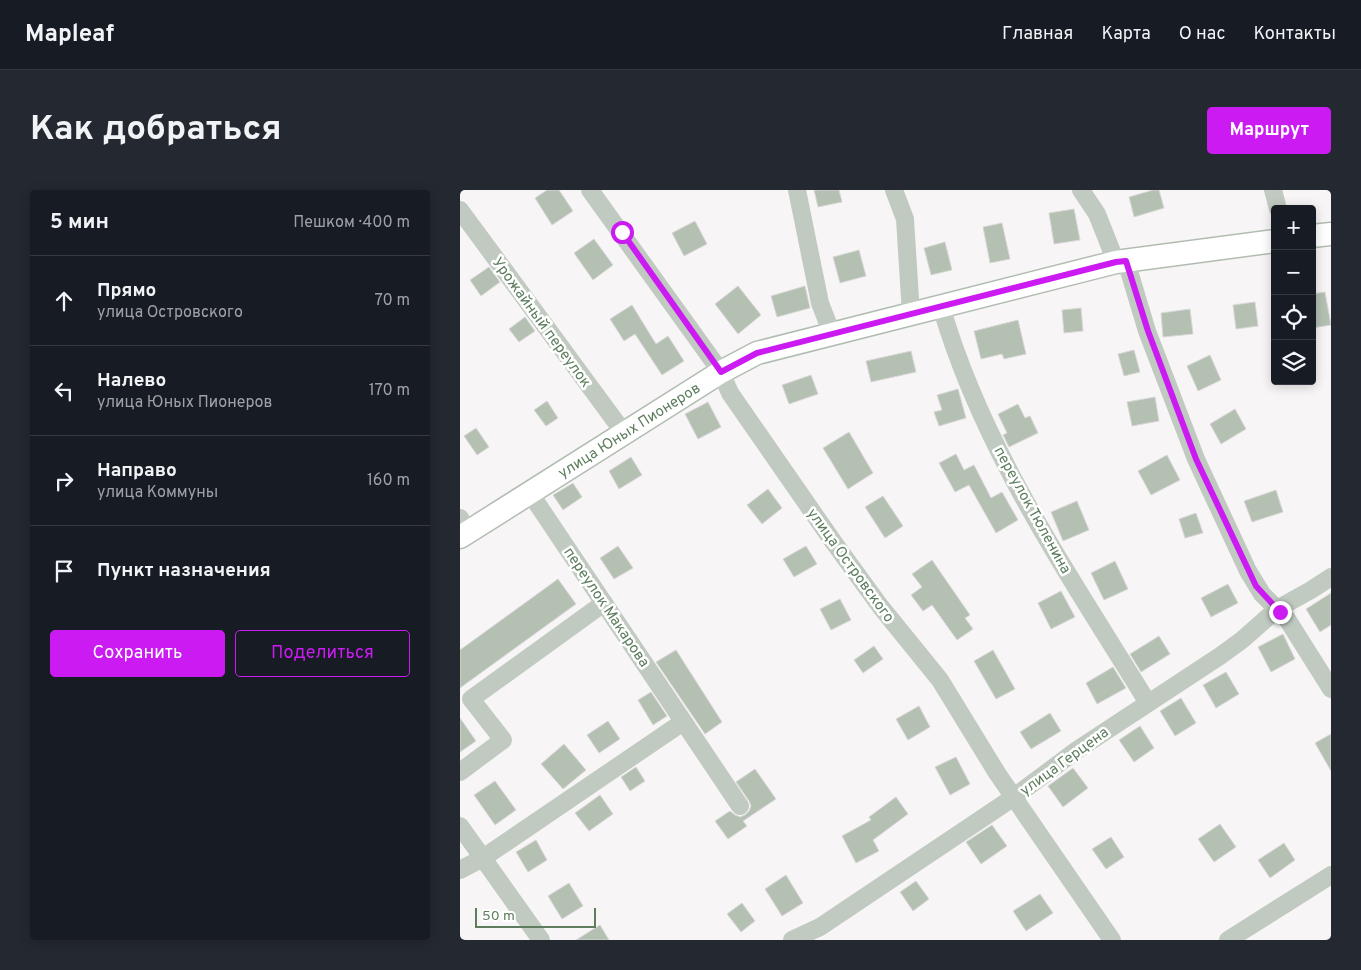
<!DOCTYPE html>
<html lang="ru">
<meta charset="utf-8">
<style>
:root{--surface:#171b24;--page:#242831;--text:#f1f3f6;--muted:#9ea1a6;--line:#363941;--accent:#cb1bf2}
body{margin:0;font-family:Overpass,sans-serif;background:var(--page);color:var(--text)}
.controls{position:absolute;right:15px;top:15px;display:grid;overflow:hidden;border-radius:5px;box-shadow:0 2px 12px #0003}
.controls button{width:45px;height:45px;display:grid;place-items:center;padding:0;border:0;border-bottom:1px solid var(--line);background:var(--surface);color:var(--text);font:25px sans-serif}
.scale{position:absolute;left:15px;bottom:12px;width:121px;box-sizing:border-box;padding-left:5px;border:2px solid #5d7d5e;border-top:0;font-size:14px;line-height:18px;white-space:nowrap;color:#5d7d5e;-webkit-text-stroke:4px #fff;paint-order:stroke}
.stop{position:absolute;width:15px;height:15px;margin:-11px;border:4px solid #cb1bf2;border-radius:50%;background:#fff}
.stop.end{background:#cb1bf2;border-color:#fff;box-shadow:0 1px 5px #0008}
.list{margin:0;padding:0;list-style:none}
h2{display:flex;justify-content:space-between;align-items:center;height:65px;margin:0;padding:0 20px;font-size:21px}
h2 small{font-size:16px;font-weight:400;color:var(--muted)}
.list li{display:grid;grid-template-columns:32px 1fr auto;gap:15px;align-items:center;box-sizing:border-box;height:90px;padding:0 20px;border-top:1px solid var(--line)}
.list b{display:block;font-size:19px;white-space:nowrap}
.list p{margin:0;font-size:16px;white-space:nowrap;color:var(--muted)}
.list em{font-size:16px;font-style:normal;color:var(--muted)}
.actions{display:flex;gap:10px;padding:15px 20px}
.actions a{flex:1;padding:11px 0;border:1px solid var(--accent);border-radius:5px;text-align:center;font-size:18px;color:var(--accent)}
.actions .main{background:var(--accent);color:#fff}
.icon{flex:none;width:28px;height:28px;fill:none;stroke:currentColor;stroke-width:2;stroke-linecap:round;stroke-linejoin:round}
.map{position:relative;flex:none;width:871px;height:750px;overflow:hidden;border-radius:5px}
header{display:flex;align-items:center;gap:30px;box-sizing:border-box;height:70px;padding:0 25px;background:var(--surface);border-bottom:1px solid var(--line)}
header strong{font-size:24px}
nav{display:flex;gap:28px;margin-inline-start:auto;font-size:18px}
.intro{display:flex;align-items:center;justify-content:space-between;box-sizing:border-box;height:120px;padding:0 30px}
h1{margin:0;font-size:35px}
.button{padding:12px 22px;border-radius:5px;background:var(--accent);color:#fff;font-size:18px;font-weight:700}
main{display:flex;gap:30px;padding:0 30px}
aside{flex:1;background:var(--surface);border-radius:5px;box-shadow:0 2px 12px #0003}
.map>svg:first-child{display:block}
.building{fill:#b3c0b2;stroke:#dad7d8}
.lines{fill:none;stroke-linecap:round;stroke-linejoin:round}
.major-casing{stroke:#b2bdb2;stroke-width:25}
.minor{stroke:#c1cac1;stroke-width:18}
.major{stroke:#fff;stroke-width:22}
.route{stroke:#cb1bf2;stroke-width:6}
.labels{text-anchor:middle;stroke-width:5;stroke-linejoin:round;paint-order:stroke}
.street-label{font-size:15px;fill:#5d7d5e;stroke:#fff}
</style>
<header>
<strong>Mapleaf</strong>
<nav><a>Главная</a><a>Карта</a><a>О нас</a><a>Контакты</a></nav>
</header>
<div class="intro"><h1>Как добраться</h1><a class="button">Маршрут</a></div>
<main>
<aside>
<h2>5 мин<small>Пешком · 400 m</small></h2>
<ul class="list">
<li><svg class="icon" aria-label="ahead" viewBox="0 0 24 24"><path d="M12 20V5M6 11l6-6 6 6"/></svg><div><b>Прямо</b><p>улица Островского</p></div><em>70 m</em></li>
<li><svg class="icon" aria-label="left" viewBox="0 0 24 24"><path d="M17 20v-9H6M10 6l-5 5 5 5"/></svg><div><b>Налево</b><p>улица Юных Пионеров</p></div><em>170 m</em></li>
<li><svg class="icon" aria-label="right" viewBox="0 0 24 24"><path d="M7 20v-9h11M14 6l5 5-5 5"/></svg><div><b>Направо</b><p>улица Коммуны</p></div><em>160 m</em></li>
<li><svg class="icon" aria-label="arrive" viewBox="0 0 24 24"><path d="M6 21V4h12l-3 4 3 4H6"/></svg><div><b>Пункт назначения</b></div></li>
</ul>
<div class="actions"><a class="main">Сохранить</a><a>Поделиться</a></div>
</aside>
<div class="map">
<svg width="871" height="750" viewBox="0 0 871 750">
<rect width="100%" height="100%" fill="#f8f5f6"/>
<!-- building -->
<g class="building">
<path d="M 87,0 L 99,0 L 113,21 L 92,35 L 75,8 Z"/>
<path d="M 354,0 L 379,0 L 382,12 L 358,17 Z"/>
<path d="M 693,0 L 699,0 L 704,18 L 674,27 L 669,7 Z"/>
<path d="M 614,19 L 620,50 L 594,54 L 589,23 Z"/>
<path d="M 235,31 L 247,54 L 224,66 L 212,43 Z"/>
<path d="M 542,33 L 550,69 L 530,73 L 523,37 Z"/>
<path d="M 134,49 L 153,75 L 133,90 L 114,63 Z"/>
<path d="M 485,52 L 492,80 L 471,85 L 464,58 Z"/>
<path d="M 399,60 L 406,86 L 380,93 L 373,67 Z"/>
<path d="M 29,77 L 40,92 L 21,106 L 10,90 Z"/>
<path d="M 278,96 L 301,125 L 278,144 L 255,114 Z"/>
<path d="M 345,96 L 350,118 L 317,127 L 311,106 Z"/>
<path d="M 865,102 L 871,135 L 852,138 L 852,104 Z"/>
<path d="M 795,112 L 798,136 L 776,139 L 773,115 Z"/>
<path d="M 172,115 L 196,154 L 208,146 L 224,171 L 202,185 L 175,144 L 164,151 L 150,129 Z"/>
<path d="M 621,118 L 623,141 L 604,143 L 602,120 Z"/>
<path d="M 730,119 L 733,144 L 703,147 L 701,123 Z"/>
<path d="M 65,127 L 75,141 L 59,152 L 49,139 Z"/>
<path d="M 558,130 L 566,164 L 544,169 L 542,164 L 521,169 L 514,141 Z"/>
<path d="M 674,160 L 680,182 L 664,186 L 658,164 Z"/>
<path d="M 451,161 L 456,182 L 411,192 L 406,171 Z"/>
<path d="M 750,165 L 761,190 L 738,201 L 727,176 Z"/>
<path d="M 351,185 L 358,204 L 329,214 L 322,195 Z"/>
<path d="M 498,199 L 506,228 L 479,236 L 474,222 L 482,220 L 477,205 Z"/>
<path d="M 695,207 L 699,231 L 672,236 L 667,212 Z"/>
<path d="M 87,211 L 98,228 L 86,236 L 74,220 Z"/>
<path d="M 248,212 L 261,237 L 238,249 L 225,224 Z"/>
<path d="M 558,214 L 565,228 L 570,226 L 578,243 L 549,257 L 543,245 L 547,243 L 538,224 Z"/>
<path d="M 775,219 L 786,239 L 761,254 L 750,234 Z"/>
<path d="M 16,238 L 29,257 L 17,265 L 4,246 Z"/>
<path d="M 389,242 L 413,283 L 388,299 L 363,258 Z"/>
<path d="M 496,264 L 504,280 L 514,275 L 531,308 L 542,302 L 558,330 L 536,343 L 509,295 L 495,302 L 479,273 Z"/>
<path d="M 707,265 L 720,290 L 691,305 L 678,281 Z"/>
<path d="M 171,267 L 182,285 L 159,299 L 149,281 Z"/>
<path d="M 113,293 L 122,307 L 103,320 L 93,305 Z"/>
<path d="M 308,299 L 322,318 L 302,334 L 287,315 Z"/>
<path d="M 816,300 L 823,322 L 792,332 L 784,311 Z"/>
<path d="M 423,306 L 443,336 L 425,348 L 405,317 Z"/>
<path d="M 617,311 L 629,340 L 603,351 L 591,322 Z"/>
<path d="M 736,323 L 743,343 L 725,348 L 719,329 Z"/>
<path d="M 158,356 L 173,378 L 154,389 L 140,368 Z"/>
<path d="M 346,356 L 357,374 L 334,387 L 323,369 Z"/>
<path d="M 472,370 L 510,425 L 505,428 L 513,439 L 497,450 L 472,415 L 463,421 L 451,405 L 462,397 L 452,384 Z"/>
<path d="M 655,371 L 668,399 L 644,410 L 631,383 Z"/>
<path d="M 98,389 L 116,414 L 0,498 L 0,460 Z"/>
<path d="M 768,394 L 778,413 L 751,427 L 741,408 Z"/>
<path d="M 601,401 L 615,427 L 591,439 L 578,413 Z"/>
<path d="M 871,403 L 871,435 L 860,442 L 846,419 Z"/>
<path d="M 380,409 L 391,430 L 371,440 L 360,419 Z"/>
<path d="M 823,444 L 835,469 L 811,482 L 798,457 Z"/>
<path d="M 699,446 L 710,464 L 681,482 L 670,464 Z"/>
<path d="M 414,456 L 423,469 L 403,483 L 394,470 Z"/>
<path d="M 216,460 L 262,532 L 245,544 L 196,472 Z"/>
<path d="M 533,460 L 555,499 L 536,509 L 514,471 Z"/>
<path d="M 653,477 L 666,498 L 637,514 L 626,493 Z"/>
<path d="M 766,482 L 779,504 L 756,518 L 743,495 Z"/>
<path d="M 191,502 L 207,526 L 193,535 L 178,510 Z"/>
<path d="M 721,508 L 736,533 L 715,546 L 700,521 Z"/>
<path d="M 459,516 L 470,537 L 448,550 L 436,529 Z"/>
<path d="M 590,523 L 601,541 L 571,559 L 560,542 Z"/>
<path d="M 0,528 L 16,551 L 0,562 Z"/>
<path d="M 148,531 L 160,549 L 139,563 L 127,545 Z"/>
<path d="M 680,536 L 694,558 L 674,572 L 659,550 Z"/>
<path d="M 871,544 L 871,581 L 855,553 Z"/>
<path d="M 104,554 L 126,580 L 103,599 L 81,574 Z"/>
<path d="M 496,567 L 510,594 L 490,605 L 475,577 Z"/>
<path d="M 176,577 L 185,591 L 170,601 L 161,587 Z"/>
<path d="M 613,578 L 628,598 L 603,617 L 588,596 Z"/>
<path d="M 295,579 L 316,609 L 283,631 L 287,636 L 268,649 L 255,631 L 270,621 L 275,625 L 280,627 L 285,625 L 289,621 L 291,616 L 289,611 L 276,592 Z"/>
<path d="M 35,591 L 56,620 L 35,635 L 14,605 Z"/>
<path d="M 140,605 L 153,624 L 129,641 L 115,623 Z"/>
<path d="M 436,607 L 448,624 L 413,650 L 419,661 L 396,673 L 382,646 L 411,630 L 409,627 Z"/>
<path d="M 760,634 L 776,657 L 754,672 L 738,649 Z"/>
<path d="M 532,635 L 547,656 L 521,674 L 506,652 Z"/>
<path d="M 651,647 L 664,667 L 646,679 L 632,659 Z"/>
<path d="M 76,650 L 87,670 L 68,682 L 56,662 Z"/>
<path d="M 824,653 L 835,670 L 810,688 L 798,670 Z"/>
<path d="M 326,685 L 343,713 L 322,726 L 305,699 Z"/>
<path d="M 456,691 L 469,709 L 453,721 L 440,702 Z"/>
<path d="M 109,693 L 123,716 L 102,729 L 88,706 Z"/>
<path d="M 580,704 L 593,723 L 566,741 L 553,721 Z"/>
<path d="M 282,713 L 295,731 L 281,742 L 267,724 Z"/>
<path d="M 140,735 L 149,750 L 116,750 Z"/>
</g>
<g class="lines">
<defs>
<g id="major">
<path d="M 852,46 L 871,44"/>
<path id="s1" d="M 0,347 L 261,182 L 297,163 L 656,72 L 815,51"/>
</g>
</defs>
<!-- major casing -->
<use href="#major" class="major-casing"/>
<!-- minor -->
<g class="minor">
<path d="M 130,0 L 261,182 L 270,203 L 372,350 L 420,416 L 480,490 L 537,583 L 652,750"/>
<path d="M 337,0 L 360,113 L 372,144"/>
<path d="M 434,0 L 445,29 L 451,124"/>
<path d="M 621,0 L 637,24 L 656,72"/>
<path d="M 813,0 L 818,19"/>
<path d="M 0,20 L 164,243"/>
<path d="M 666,71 L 687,141 L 736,269 L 788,381 L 802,404 L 827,429 L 871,499"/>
<path d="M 481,116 C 523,261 610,386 688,513"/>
<path d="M 70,303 L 280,616"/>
<path d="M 0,328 L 8,342"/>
<path d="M 0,582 L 43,550 L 11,509 L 144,413"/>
<path d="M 0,636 L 81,750"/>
<path d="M 0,680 L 23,668 L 223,532"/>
<path d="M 332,750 L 360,737 L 554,607 L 617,560 L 760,466 L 782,450 L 817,419 L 851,400 L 871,387"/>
<path d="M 768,750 L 871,685"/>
</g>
<!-- major -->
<use href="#major" class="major"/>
</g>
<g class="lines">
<!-- route -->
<path class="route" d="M 162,42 L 261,182 L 297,163 L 656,72 L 666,71 L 688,141 L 736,269 L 796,396 L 820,422"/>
</g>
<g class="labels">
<!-- street labels -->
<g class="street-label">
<text transform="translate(82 132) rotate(54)" y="5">Урожайный переулок</text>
<text dy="5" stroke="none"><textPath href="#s1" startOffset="200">улица Юных Пионеров</textPath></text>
<text transform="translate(573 320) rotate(61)" y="5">переулок Тюленина</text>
<text transform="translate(391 375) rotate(54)" y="5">улица Островского</text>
<text transform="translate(147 417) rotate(56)" y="5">переулок Макарова</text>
<text transform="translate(604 571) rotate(-36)" y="5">улица Герцена</text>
</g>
</g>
</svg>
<div class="controls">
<button>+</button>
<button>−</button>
<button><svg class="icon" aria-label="locate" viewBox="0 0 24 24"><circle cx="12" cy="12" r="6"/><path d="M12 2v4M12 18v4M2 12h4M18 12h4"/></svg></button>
<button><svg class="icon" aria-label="layers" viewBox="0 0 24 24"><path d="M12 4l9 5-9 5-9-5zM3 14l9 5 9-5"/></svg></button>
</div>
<div class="scale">50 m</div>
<div class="stop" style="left:162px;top:42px"></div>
<div class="stop end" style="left:820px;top:422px"></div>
</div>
</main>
